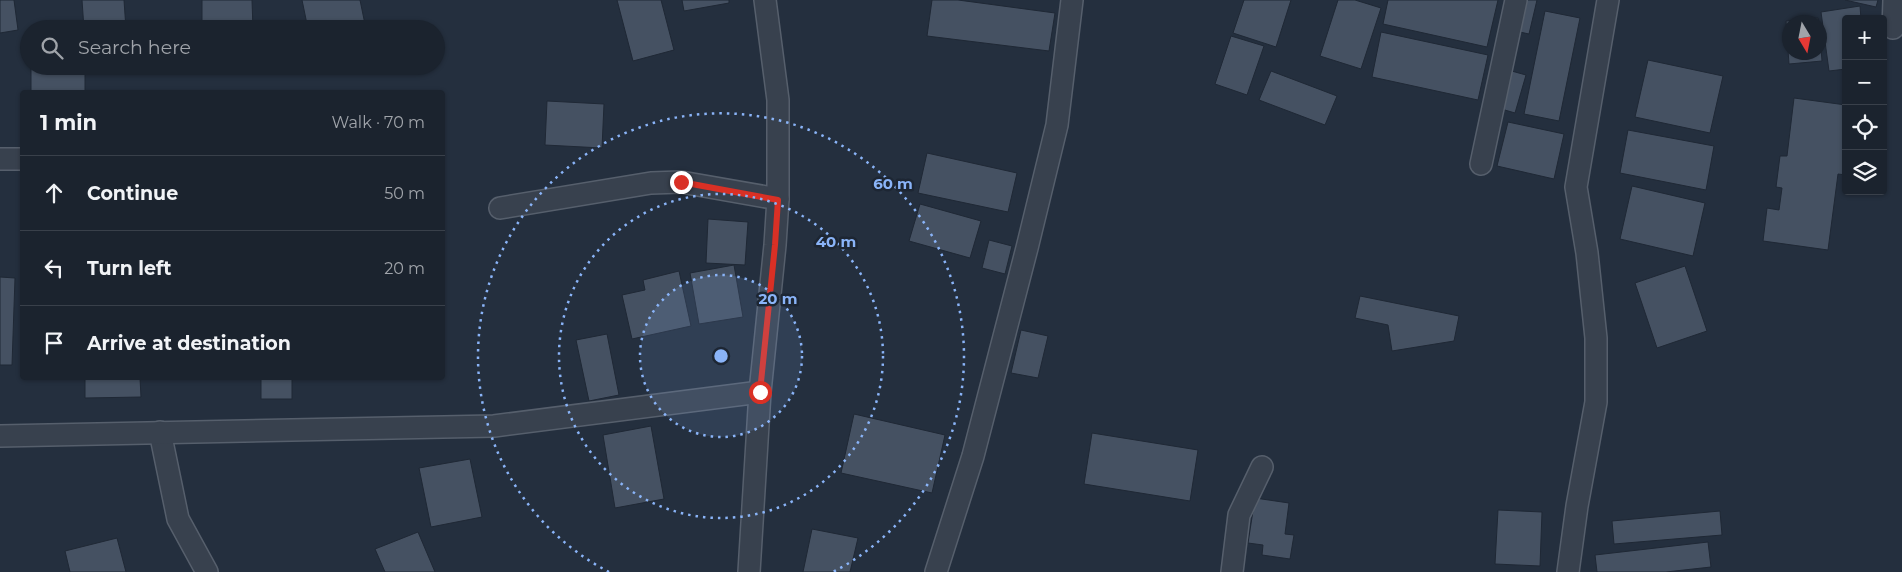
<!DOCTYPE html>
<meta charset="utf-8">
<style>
:root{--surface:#1b232e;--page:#242b36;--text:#f1f3f6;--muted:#a0a4aa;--line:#39404a}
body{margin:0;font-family:Montserrat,sans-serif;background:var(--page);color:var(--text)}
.controls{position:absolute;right:15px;top:15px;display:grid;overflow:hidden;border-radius:5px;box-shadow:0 1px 4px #0004}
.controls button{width:45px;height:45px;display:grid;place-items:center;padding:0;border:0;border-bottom:1px solid var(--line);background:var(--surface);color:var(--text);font:25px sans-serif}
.compass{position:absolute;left:1782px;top:15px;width:45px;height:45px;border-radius:50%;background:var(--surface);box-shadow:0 1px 4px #0004;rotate:170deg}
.stop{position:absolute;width:15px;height:15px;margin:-11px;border:4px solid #d93025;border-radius:50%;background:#fff}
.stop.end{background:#d93025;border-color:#fff;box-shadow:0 1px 5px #0008}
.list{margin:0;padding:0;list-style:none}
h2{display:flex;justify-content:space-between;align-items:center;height:65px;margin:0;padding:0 20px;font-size:21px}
h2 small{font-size:16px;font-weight:400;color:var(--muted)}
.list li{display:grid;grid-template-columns:32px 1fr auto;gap:15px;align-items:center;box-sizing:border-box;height:75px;padding:0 20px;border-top:1px solid var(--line)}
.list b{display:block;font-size:19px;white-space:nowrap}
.list em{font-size:16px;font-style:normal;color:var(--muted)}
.icon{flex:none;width:28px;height:28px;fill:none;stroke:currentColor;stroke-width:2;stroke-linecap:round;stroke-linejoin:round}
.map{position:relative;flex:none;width:1902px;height:572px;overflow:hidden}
.search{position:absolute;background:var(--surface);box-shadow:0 1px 4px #0004;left:20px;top:20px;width:425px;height:55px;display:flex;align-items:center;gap:12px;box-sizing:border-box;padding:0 18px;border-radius:28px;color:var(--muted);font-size:19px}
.panel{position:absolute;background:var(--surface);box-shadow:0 1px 4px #0004;left:20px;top:90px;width:425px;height:290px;border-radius:5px}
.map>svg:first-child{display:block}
.building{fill:#455162;stroke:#1f2835}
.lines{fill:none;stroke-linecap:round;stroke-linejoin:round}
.street-casing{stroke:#565f6c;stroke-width:24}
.street{stroke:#38414e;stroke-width:21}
.route{stroke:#d93025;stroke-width:6}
.ring{fill:none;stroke:#8ab4f8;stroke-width:2.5;stroke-dasharray:2.5 5}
.centre{fill:#8ab4f8;stroke:#1d2633;stroke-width:2.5}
.ring-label{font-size:15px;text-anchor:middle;font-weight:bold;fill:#8ab4f8;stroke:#1d2633;stroke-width:5;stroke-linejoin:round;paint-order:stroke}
</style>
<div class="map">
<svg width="1902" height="572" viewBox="0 0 1902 572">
<rect width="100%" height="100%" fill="#242f3e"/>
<!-- building -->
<g class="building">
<path d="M 0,0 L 14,0 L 18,30 L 0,33 Z"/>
<path d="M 82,0 L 124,0 L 126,29 L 84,29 Z"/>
<path d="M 202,0 L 252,0 L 253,29 L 202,29 Z"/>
<path d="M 302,0 L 360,0 L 366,29 L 308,29 Z"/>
<path d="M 617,0 L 661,0 L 674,50 L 633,61 Z"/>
<path d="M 682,0 L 729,0 L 729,3 L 684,11 Z"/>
<path d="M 932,0 L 958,0 L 1055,13 L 1049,51 L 927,36 Z"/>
<path d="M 1244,0 L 1291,0 L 1276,47 L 1233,33 Z"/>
<path d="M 1338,0 L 1355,0 L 1381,8 L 1361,69 L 1320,56 Z"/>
<path d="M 1388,0 L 1498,0 L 1487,47 L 1383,24 Z"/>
<path d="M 1522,0 L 1537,0 L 1529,34 L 1515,31 Z"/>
<path d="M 1845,0 L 1878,0 L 1876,7 Z"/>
<path d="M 1860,6 L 1861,19 L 1846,19 L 1846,69 L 1829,71 L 1821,12 Z"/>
<path d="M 1545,11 L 1580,18 L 1559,121 L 1524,114 Z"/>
<path d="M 1818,18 L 1818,22 L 1790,22 L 1790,52 L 1820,52 L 1820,36 L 1822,61 L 1789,64 L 1786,21 Z"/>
<path d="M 1381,32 L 1488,55 L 1478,100 L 1372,77 Z"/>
<path d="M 1231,36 L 1264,46 L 1247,95 L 1215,84 Z"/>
<path d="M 1648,60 L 1723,76 L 1710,133 L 1635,117 Z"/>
<rect x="31" y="66" width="54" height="26"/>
<path d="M 1508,70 L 1526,75 L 1515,113 L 1498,108 Z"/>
<path d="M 1271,71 L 1337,96 L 1325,125 L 1259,100 Z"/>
<path d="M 1794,98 L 1846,105 L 1843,137 L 1846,137 L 1846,175 L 1838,174 L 1828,250 L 1763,241 L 1767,208 L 1779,210 L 1782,188 L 1776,187 L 1780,156 L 1787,156 Z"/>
<path d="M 547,101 L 604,104 L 602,148 L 545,145 Z"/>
<path d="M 1508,122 L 1564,134 L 1554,179 L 1497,166 Z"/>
<path d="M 1628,130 L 1714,146 L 1706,190 L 1620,173 Z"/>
<path d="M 927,153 L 1017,173 L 1008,212 L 918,193 Z"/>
<path d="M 1632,186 L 1705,203 L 1693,256 L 1620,239 Z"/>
<path d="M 920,204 L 981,221 L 970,258 L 909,241 Z"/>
<path d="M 708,219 L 748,222 L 745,265 L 706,263 Z"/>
<path d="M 989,240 L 1012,246 L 1005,274 L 982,268 Z"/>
<path d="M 734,265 L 743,317 L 699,324 L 690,273 Z"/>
<path d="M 1685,266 L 1707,331 L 1657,348 L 1635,283 Z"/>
<path d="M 679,271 L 691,326 L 632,339 L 622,295 L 645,290 L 643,280 Z"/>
<path d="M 0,277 L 15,278 L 12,365 L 0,365 Z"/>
<path d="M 1360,296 L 1459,316 L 1454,341 L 1392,351 L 1388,325 L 1355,318 Z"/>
<path d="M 1021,330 L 1048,336 L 1038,378 L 1011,373 Z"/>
<path d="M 607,334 L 619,395 L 589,401 L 576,340 Z"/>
<path d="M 85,378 L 140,378 L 141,397 L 85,398 Z"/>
<rect x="261" y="378" width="31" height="21"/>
<path d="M 854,414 L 945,435 L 932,493 L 841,473 Z"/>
<path d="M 651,426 L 664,499 L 615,508 L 603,435 Z"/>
<path d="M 1092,433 L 1198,450 L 1190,501 L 1084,484 Z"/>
<path d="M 470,459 L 482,517 L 431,527 L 419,468 Z"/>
<path d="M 1255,498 L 1289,503 L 1285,534 L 1294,535 L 1290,559 L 1262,555 L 1263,545 L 1248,543 Z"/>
<path d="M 1498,510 L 1542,512 L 1540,566 L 1495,564 Z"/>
<path d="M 1720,511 L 1722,535 L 1614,544 L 1612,521 Z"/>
<path d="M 812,529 L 858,538 L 850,572 L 803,572 Z"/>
<path d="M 418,532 L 435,572 L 385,572 L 375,549 Z"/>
<path d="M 117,538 L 126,572 L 70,572 L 65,551 Z"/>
<path d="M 1708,542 L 1711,567 L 1666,572 L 1597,572 L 1595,555 Z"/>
</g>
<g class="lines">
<defs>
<g id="street">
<path d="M 1893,28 L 1894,0"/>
<path d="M 0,159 L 22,159"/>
<path d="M 1481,164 L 1516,0"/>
<path d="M 500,208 L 651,183 L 681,182 L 778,199"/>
<path d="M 160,432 L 178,519 L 207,572"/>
<path d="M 0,436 L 494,426 L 760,392"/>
<path d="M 749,572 L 760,392 L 775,245 L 778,199 L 778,100 L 765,0"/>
<path d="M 936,572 L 973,456 L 1027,248 L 1057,125 L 1072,0"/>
<path d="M 1232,572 L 1239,515 L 1262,467"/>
<path d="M 1568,572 L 1577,506 L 1596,402 L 1596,338 L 1587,253 L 1576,187 L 1608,0"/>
</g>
</defs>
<!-- street casing -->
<use href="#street" class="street-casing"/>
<!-- street -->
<use href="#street" class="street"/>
</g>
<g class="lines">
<!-- route -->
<path class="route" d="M 681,182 L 778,200 L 775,245 L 760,392"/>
</g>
<!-- distance rings -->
<circle cx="721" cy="356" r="81" fill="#8ab4f8" fill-opacity=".12"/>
<g class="ring">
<circle cx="721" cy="356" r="81"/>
<circle cx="721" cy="356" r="162"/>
<path d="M609 572A243 243 0 1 1 833 572"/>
</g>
<circle cx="721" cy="356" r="8" class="centre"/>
<g class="ring-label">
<text x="893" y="189">60 m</text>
<text x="836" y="247">40 m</text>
<text x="778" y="304">20 m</text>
</g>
</svg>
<div class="controls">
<button>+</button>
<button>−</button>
<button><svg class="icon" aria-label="locate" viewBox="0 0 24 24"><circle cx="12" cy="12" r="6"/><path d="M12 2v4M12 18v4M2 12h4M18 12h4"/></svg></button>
<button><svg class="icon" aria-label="layers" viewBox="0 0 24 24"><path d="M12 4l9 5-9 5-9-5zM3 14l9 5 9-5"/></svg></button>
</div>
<svg class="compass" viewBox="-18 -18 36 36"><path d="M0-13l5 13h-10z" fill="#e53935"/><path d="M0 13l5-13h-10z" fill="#a0a4aa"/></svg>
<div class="stop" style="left:760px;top:392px"></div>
<div class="stop end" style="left:681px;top:182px"></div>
<div class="search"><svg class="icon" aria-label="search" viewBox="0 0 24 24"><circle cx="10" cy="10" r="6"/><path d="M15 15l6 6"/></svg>Search here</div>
<section class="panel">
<h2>1 min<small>Walk · 70 m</small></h2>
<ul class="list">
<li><svg class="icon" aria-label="ahead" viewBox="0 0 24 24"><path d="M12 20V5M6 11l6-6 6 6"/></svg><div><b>Continue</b></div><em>50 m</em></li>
<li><svg class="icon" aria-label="left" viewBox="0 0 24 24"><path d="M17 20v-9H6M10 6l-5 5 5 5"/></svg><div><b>Turn left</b></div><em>20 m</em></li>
<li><svg class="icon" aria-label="arrive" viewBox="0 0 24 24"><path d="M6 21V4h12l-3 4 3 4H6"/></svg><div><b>Arrive at destination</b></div></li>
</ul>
</section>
</div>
